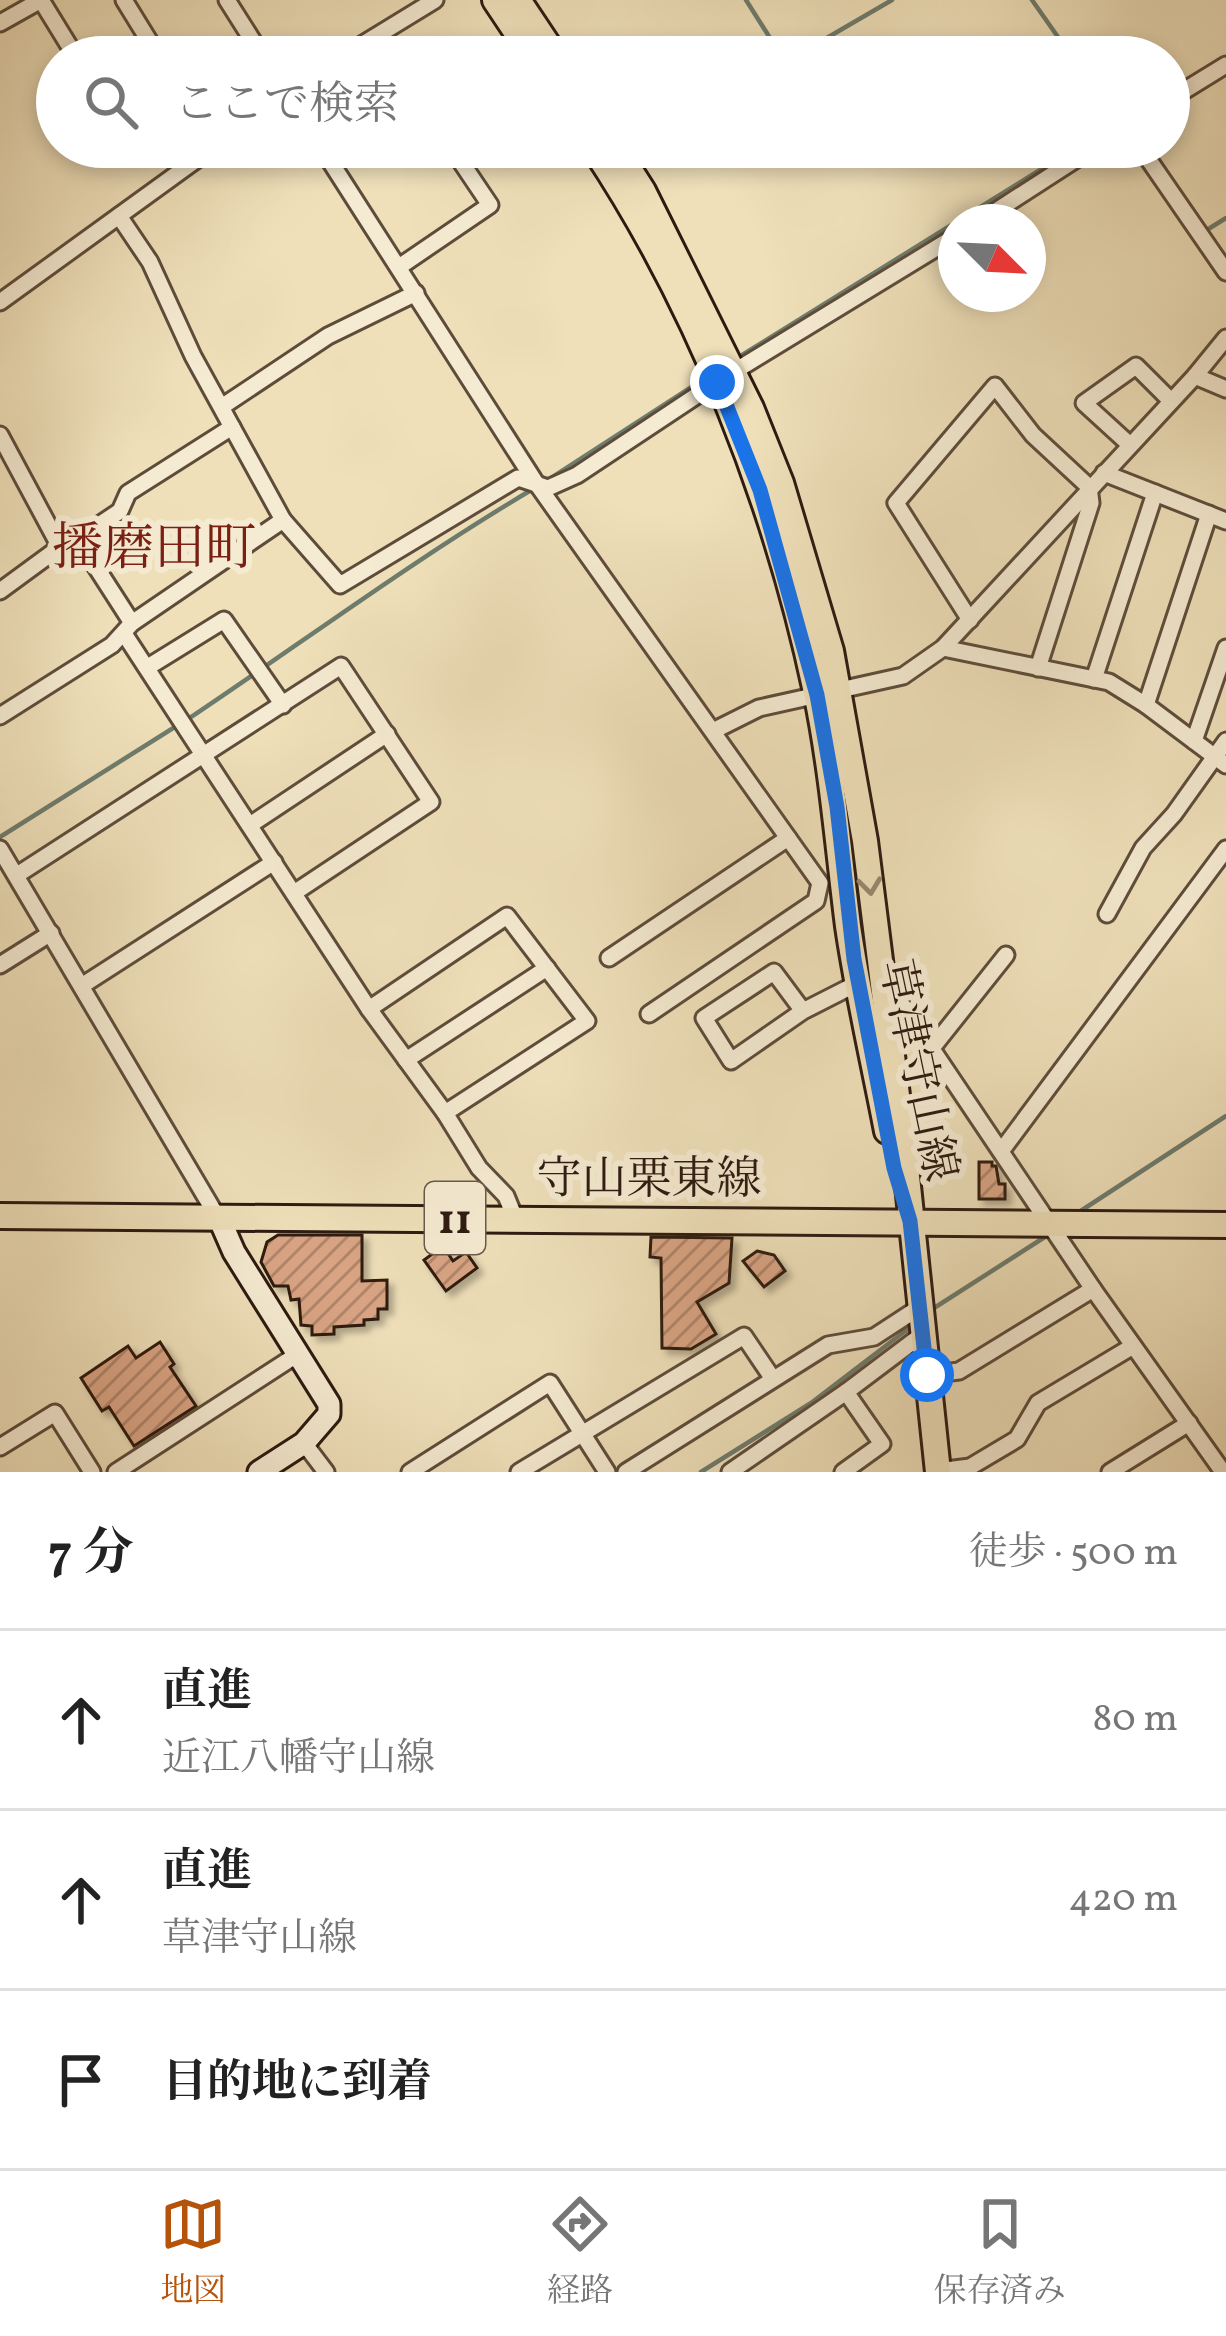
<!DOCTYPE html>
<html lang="ja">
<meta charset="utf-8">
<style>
:root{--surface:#fff;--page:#f2f2f2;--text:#222;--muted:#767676;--line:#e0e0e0;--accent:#b45309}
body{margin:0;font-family:Vollkorn,"Noto Serif JP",serif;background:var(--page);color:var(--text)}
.compass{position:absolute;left:938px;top:204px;width:108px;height:108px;border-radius:50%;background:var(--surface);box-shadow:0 6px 18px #0003;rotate:114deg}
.stop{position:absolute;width:36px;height:36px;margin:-27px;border:9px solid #1a73e8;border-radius:50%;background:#fff}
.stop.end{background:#1a73e8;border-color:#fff;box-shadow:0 3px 12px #0008}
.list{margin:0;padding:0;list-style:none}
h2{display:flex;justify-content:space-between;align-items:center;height:156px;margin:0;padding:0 48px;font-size:51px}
h2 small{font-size:39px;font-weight:400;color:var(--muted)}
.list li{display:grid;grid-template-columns:78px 1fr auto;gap:36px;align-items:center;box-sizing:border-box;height:180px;padding:0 48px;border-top:3px solid var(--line)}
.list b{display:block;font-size:45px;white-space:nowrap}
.list p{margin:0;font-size:39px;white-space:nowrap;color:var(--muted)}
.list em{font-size:39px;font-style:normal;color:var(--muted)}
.icon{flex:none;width:66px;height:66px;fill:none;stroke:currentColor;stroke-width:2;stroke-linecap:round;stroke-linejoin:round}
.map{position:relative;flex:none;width:1226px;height:1472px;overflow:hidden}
.search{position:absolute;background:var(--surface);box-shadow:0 6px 18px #0003;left:36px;right:36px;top:36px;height:132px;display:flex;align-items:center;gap:30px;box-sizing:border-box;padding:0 42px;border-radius:66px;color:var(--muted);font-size:45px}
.sheet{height:696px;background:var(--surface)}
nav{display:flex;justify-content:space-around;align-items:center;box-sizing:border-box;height:168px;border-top:3px solid var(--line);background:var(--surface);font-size:33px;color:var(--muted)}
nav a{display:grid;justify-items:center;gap:6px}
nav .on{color:var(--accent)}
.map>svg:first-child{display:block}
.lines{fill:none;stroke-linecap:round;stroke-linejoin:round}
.stream{stroke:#6e7c6d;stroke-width:4.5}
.building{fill:url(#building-hatch);stroke:#2d1a11;stroke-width:3;filter:url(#shadow)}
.street-casing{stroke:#5e4c3b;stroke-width:21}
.secondary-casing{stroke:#2d1a11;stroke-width:27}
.primary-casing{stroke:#2d1a11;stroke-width:30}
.street{stroke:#f5ebd2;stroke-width:15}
.secondary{stroke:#f5ebd2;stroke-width:21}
.primary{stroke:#efe0ba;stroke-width:24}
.oneway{stroke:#98876e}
.route{stroke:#1a73e8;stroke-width:15}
.labels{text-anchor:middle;stroke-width:12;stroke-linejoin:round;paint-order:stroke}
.shield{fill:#f5ebd2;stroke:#69594b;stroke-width:3}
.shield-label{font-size:42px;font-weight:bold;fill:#2d1a11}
.street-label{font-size:45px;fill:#2d1a11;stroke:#f5ebd2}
.quarter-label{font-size:51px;fill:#7a1f14;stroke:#f5ebd2}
</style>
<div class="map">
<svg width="1226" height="1472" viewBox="0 0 1226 1472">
<defs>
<pattern id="building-hatch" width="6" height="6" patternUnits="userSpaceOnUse" patternTransform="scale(3)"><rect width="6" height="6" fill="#d9a484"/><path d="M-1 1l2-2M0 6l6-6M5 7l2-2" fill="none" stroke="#b0856b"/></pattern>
<filter id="shadow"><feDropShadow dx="5.5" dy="5.5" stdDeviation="3" flood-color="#0004"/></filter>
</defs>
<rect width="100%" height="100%" fill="#efe0ba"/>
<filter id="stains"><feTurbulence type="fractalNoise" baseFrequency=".00167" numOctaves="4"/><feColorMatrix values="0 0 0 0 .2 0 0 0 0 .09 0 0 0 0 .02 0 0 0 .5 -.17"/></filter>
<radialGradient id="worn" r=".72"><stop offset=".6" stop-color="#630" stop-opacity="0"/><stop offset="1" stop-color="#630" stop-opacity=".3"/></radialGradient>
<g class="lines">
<!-- stream -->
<g class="stream">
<path d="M 746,0 L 782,57"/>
<path d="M 1032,0 L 1072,57"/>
<path d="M 794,57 L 892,0"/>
<path d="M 1202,233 L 1226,218"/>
<path d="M 734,360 L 1077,147"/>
<path d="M 548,480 L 704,379"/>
<path d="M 188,719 C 303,642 413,560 533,489"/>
<path d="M 0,837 L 178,725"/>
<path d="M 1076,1214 L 1226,1116"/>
<path d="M 931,1310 L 1048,1235"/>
<path d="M 701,1472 L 811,1403 L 913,1325"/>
</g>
</g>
<!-- building -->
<g class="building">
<path d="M 979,1162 L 992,1162 L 992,1166 L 996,1166 L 999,1184 L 1005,1184 L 1005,1199 L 979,1199 Z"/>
<path d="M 278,1235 L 362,1235 L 362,1281 L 387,1280 L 387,1309 L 378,1309 L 378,1319 L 364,1320 L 364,1325 L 334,1327 L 334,1334 L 312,1335 L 312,1326 L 301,1325 L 299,1299 L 291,1300 L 288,1286 L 274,1286 L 261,1262 L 267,1242 Z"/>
<path d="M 651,1237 L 732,1238 L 729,1283 L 697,1302 L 716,1334 L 691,1349 L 662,1348 L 661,1258 L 650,1257 Z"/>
<path d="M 443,1246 L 453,1261 L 466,1252 L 477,1268 L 446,1291 L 424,1260 Z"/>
<path d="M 757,1251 L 774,1255 L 785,1271 L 764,1287 L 743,1261 Z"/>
<path d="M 160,1342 L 174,1364 L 170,1367 L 196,1406 L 134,1446 L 109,1407 L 102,1411 L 81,1378 L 128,1346 L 136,1358 Z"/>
</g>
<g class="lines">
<defs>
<g id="street">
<path d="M 41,0 L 76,57"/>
<path d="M 124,0 L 159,57"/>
<path d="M 227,0 L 263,57"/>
<path d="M 0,23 L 41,0"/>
<path d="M 171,57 L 184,48"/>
<path d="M 342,57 L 435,0"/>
<path d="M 1169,100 L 1226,65"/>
<path d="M 321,147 L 534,480 L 820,883 L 816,901 L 649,1014"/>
<path d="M 1140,147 L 1226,272"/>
<path d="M 119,216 L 150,262 L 193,356 L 283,520 L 340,585 L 518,478 L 548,488 L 577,475 L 717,382 L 956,236"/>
<path d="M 979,222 L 1095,147"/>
<path d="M 399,267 L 490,205 L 451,147"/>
<path d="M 0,302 L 214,147"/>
<path d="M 1195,376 L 1226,389"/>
<path d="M 223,406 L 328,336 L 416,293"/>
<path d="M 0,435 L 60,547"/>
<path d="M 1130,445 L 1084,403 L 1136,366 L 1171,401"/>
<path d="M 1104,473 L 1226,521"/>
<path d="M 78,539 L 120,511 L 128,493 L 232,427"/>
<path d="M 0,591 L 60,547 L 78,539 L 132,623"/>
<path d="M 970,620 L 896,503 L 995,386 L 1033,435 L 1089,487 L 1091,503 L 1038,668"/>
<path d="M 125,635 L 369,1009 L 445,1113 L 479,1168 L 506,1196 L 515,1218"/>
<path d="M 943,648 L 1109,682 L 1146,705 L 1226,765"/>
<path d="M 148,667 L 224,620 L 283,705"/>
<path d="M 1094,679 L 1155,493"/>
<path d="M 1146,705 L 1209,514"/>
<path d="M 0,716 L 112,645 L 132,623 L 283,520"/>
<path d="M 715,730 L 759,708 L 903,676 L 943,648 L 1195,376 L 1226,338"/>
<path d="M 1194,741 L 1226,648"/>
<path d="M 250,825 L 387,734"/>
<path d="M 0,849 L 218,1218"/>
<path d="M 17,875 L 341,666 L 431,802 L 294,893"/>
<path d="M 1107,914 L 1143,848 L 1174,814 L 1226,741"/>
<path d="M 609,958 L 788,838"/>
<path d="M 0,965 L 51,933"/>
<path d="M 83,985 L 274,862"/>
<path d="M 903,1006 L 1093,1289 L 1223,1472"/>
<path d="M 369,1009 L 507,916 L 587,1021 L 445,1113"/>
<path d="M 803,1011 L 774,972 L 704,1018 L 731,1061 L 803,1011 L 858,983"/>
<path d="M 932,1048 L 1006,955"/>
<path d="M 406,1060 L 547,968"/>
<path d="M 1002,1150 L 1226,849"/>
<path d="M 927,1375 L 959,1371 L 1093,1289"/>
<path d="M 304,1443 L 326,1472"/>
<path d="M 0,1447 L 55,1413 L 92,1472"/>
<path d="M 938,1471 L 970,1467 L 1017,1439 L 1038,1403 L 1133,1346"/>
<path d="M 116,1472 L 298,1354"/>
<path d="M 410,1472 L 550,1383 L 607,1472"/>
<path d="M 519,1472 L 744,1336 L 773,1379"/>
<path d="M 626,1472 L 828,1345 L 874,1337 L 920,1307"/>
<path d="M 730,1472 L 846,1392"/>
<path d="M 843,1472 L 882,1444 L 846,1392 L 923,1334"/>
<path d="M 1110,1472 L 1189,1423"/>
</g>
<path id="secondary" d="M 220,1220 L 234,1252 L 329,1404 L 329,1414 L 304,1443 L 259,1472"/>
<g id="primary">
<path d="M 495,0 L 533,57"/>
<path d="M 518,0 L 556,57"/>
<path d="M 593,147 C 700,308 776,503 816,692 C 832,769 838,847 848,926 C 858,995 874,1063 887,1131"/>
<path d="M 615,147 L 643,191 L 751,408 L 781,483 L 831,651 L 865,841 L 906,1167 L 938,1472"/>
<path d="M 0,1216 L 1226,1225"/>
</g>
</defs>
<!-- street casing -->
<use href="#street" class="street-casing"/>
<!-- secondary casing -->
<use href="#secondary" class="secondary-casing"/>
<!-- primary casing -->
<use href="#primary" class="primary-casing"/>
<!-- street -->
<use href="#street" class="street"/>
<!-- secondary -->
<use href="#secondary" class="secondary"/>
<!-- primary -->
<use href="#primary" class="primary"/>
</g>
<!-- one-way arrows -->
<defs><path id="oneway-chevron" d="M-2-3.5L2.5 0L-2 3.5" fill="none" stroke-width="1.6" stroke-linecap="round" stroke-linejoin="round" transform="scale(3)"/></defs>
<use class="oneway" href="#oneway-chevron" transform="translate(870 886) rotate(83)"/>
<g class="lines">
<!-- route -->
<path class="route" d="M 717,382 L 760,490 L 817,695 L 837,807 L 854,959 L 894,1168 L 910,1221 L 927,1375"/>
</g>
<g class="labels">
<!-- shield labels -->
<rect class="shield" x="425" y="1182" width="60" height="72" rx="9"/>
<g class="shield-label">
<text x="455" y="1233">11</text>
</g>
<!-- street labels -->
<g class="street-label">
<text transform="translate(920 1070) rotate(78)" y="16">草津守山線</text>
<text x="649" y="1193">守山栗東線</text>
</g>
<!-- quarter labels -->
<g class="quarter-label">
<text x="154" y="564">播磨田町</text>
</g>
</g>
<rect width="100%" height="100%" filter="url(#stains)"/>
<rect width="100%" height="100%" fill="url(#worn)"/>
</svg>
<svg class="compass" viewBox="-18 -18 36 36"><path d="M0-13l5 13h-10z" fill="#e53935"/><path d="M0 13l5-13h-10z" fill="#767676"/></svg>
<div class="stop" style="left:927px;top:1375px"></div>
<div class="stop end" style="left:717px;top:382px"></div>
<div class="search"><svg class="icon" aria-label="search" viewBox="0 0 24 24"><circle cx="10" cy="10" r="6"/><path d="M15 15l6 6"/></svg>ここで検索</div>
</div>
<section class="sheet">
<h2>7 分<small>徒歩 · 500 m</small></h2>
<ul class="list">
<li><svg class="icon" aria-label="ahead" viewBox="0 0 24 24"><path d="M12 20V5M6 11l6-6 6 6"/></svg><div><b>直進</b><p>近江八幡守山線</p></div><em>80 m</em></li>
<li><svg class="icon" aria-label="ahead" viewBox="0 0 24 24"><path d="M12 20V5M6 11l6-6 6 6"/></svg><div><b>直進</b><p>草津守山線</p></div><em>420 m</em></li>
<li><svg class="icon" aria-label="arrive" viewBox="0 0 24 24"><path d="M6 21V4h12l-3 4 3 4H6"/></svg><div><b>目的地に到着</b></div></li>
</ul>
</section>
<nav>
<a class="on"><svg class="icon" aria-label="map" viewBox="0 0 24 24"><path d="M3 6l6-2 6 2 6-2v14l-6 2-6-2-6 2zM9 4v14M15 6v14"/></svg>地図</a>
<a><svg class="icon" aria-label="directions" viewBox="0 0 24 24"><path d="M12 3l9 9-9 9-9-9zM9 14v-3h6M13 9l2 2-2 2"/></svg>経路</a>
<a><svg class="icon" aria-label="saved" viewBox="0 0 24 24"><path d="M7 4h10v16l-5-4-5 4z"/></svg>保存済み</a>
</nav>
